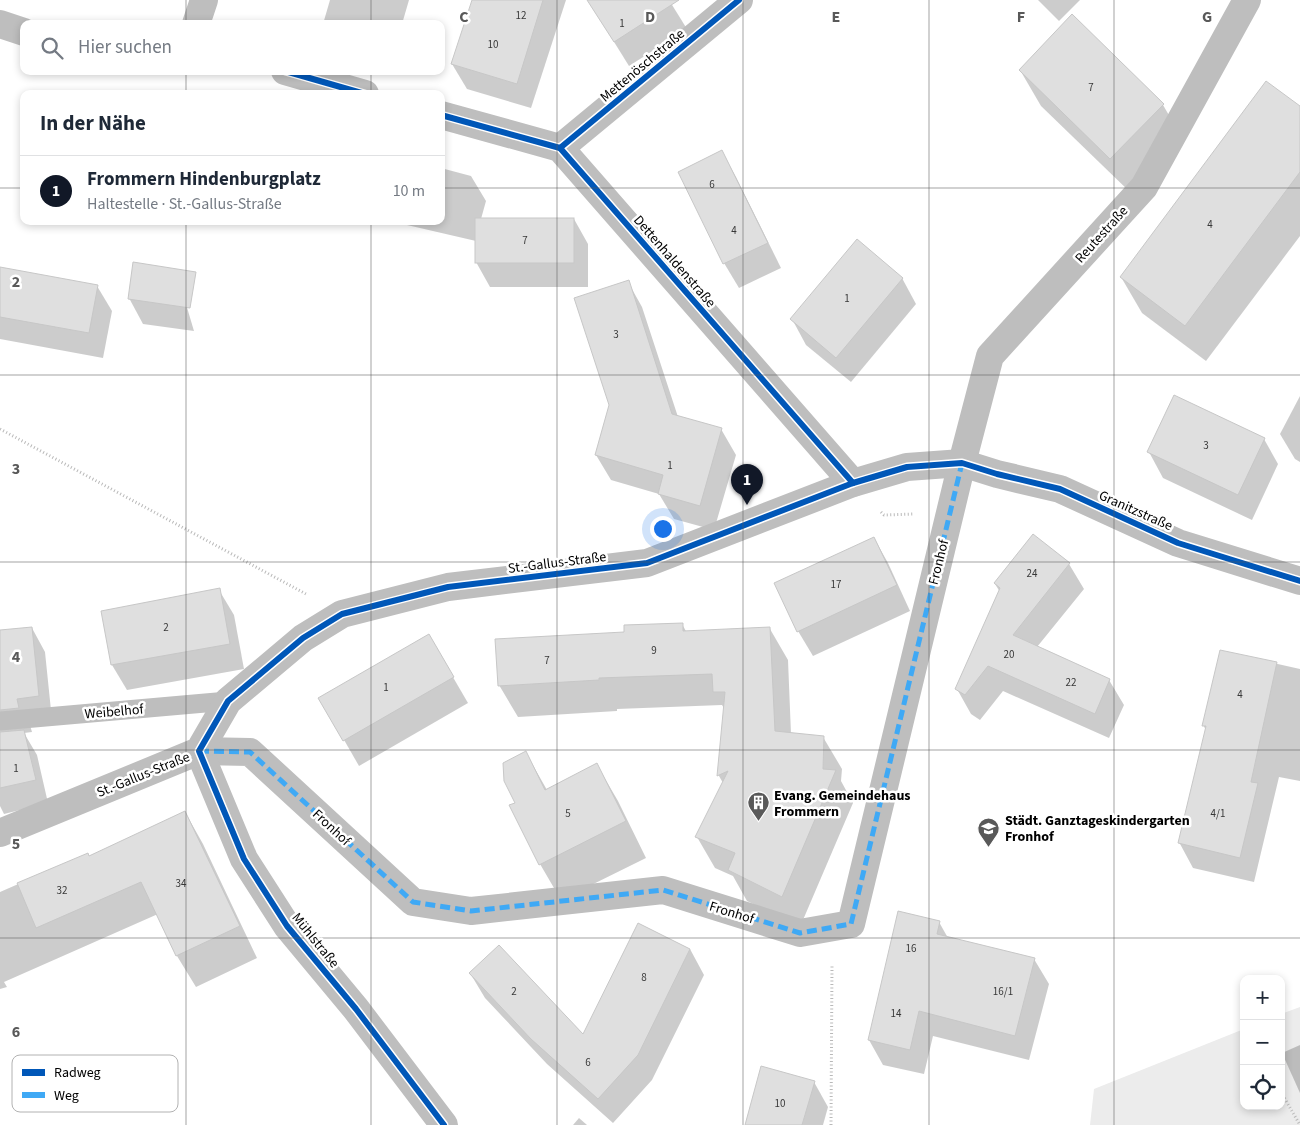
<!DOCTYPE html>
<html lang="de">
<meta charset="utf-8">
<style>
:root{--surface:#fff;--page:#f2f2f3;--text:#1f2937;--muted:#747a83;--line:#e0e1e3;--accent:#111827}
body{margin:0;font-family:"Source Sans 3",sans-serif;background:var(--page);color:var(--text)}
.controls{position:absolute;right:15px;bottom:15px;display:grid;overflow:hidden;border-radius:10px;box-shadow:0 2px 8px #0003}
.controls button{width:45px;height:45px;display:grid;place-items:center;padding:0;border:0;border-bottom:1px solid var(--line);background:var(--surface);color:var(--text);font:25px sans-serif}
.you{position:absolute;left:662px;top:528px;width:18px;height:18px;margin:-12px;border:4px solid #fff;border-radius:50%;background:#1a73e8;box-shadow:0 0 0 8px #1a73e833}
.badge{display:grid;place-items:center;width:32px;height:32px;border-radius:50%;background:var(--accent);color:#fff;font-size:16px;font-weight:700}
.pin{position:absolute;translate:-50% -41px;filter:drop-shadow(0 1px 2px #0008)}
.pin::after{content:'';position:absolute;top:26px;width:18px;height:15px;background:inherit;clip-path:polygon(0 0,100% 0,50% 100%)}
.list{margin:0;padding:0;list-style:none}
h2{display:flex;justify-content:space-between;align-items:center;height:65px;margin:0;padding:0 20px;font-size:21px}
h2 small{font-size:16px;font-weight:400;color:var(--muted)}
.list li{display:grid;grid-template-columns:32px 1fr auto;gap:15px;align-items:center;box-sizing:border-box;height:70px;padding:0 20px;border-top:1px solid var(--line)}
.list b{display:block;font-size:19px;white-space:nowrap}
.list p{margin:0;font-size:16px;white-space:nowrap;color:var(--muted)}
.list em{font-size:16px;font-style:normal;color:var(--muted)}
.icon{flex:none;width:28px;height:28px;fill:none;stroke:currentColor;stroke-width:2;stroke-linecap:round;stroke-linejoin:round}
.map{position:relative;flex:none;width:1300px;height:1125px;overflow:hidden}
.search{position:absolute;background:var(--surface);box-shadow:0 2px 8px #0003;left:20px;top:20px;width:425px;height:55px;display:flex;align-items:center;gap:12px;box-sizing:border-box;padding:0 18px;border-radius:10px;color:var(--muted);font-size:19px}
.panel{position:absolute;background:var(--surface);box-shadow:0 2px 8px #0003;left:20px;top:90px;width:425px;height:135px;border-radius:10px}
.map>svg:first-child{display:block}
.green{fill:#ececec}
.shadow{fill:#0003}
.building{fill:#dfdfdf;stroke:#c7c7c7}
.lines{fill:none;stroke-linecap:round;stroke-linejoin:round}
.path{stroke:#b9b9b9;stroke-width:3;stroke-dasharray:1 2.5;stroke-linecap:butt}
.service{stroke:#bebebe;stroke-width:19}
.minor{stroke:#bebebe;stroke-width:28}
.quiet{stroke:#3fa9f5;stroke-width:5;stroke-dasharray:10 5;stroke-linecap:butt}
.cycleway-casing{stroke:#fff;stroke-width:9}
.cycleway{stroke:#0057b8;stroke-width:6}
.grid{fill:none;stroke:#595959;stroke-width:1;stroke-opacity:0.55}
.labels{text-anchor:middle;stroke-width:5;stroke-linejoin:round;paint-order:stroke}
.number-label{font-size:11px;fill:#383838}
.street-label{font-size:14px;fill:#000;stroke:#fff}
.poi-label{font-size:14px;font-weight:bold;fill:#000;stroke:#fff;text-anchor:start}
.key{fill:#fff;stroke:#b2b2b2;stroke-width:1}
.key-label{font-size:14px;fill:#000}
.grid-label{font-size:16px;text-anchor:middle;font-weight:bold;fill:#595959;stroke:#fff;stroke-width:5;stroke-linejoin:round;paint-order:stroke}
</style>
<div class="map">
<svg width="1300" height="1125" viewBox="0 0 1300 1125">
<rect width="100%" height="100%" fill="#fff"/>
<!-- green -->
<path class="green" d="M 1300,1007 L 1300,1125 L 1090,1125 L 1094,1089 L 1244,1029 L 1244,1106 L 1281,1106 L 1281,1014 Z"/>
<!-- shadow -->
<g class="shadow">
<path d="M 330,0 L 409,0 L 402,24 L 323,24 Z"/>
<path d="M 473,0 L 566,0 L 531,108 L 467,89 L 452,64 Z"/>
<path d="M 588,0 L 669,0 L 687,29 L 629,66 Z"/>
<path d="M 1038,0 L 1080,0 L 1059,21 Z"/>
<path d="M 1020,70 L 1163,105 L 1184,141 L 1132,194 L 1041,106 Z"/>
<path d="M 1300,108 L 1300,236 L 1206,361 L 1142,313 L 1121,277 Z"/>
<path d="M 722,152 L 736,177 L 781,268 L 739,288 L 724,263 L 680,172 Z"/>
<path d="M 441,168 L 471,176 L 486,201 L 481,219 L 574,219 L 588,244 L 588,287 L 490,287 L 476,262 L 476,241 L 394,222 L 441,221 Z"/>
<path d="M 0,268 L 97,286 L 112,311 L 103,358 L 0,339 Z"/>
<path d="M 902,278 L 916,304 L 851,382 L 806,345 L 792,319 Z"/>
<path d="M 628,282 L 642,307 L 678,417 L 721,429 L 736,455 L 714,530 L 674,519 L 659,494 L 611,480 L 596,455 L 611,405 Z"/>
<path d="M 183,294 L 194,331 L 143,324 L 129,298 Z"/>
<path d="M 1300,396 L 1300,462 L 1295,459 L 1280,434 Z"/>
<path d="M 1264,439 L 1278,464 L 1252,520 L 1163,478 L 1149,452 Z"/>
<path d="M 874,538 L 888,563 L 910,611 L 813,656 L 798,631 Z"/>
<path d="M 1069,564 L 1084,589 L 1037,647 L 1109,680 L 1124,705 L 1109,738 L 1003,691 L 980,720 L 971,714 L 957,689 L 1000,592 L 995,584 Z"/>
<path d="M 219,590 L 234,615 L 244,669 L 127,690 L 112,665 Z"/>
<path d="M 682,624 L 687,633 L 770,629 L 788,660 L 791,734 L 823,737 L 842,769 L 841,781 L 853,803 L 800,927 L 747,901 L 733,876 L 715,868 L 697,837 L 723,783 L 719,776 L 725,710 L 722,705 L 617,709 L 617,711 L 518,717 L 499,685 L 625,633 Z"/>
<path d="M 32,628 L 45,652 L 52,720 L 29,722 L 32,732 L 24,733 L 37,755 L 48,803 L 4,814 L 0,806 L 0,631 Z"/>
<path d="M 429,636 L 468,703 L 359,766 L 320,698 Z"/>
<path d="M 1221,651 L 1300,669 L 1300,781 L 1279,777 L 1254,882 L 1193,868 L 1179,842 L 1206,730 L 1203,725 Z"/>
<path d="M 526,753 L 547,790 L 597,765 L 618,801 L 646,858 L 561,900 L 540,864 Z"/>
<path d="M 185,812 L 203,844 L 257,958 L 196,987 L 177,956 L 158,914 L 4,982 L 7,987 L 0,989 L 0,892 L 87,854 L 89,857 Z"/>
<path d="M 899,912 L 939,922 L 948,938 L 1034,959 L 1049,984 L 1029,1060 L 933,1036 L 924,1074 L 883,1065 L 869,1040 Z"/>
<path d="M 690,949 L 704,975 L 652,1080 L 613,1123 L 547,1064 L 485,998 L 470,973 L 584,1036 Z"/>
<path d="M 1300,1045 L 1300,1093 L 1282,1053 Z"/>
<path d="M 814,1082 L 828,1107 L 823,1125 L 746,1125 Z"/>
<path d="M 579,1118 L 587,1125 L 573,1125 Z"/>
</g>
<!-- building -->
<g class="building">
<path d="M 472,0 L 543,0 L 517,84 L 451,64 Z"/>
<path d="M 587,0 L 679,0 L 614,42 Z"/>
<path d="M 1072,14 L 1164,104 L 1110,159 L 1019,70 Z"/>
<path d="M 1266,81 L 1300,106 L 1300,172 L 1185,326 L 1120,277 Z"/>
<path d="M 722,150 L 768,243 L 723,264 L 678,172 Z"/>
<rect x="475" y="218" width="99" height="45"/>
<path d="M 857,239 L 903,278 L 836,358 L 790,319 Z"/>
<path d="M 133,262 L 196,272 L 190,308 L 128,299 Z"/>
<path d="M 0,267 L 98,285 L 89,333 L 0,317 Z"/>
<path d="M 629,280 L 672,414 L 722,428 L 700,506 L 658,494 L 663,475 L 595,455 L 609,405 L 574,298 Z"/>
<path d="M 1174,395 L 1265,438 L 1238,495 L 1147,452 Z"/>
<path d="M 1033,534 L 1070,563 L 1013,635 L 1110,679 L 1095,714 L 988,666 L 965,695 L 955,689 L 1000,588 L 994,583 Z"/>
<path d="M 874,537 L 897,585 L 797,632 L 774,583 Z"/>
<path d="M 220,588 L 230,644 L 111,665 L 101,611 Z"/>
<path d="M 683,623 L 683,631 L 770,627 L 775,731 L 824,736 L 823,769 L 836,770 L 782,897 L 728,870 L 735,853 L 695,837 L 728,771 L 717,776 L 725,692 L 713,692 L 712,674 L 599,678 L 599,680 L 498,686 L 495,639 L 624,632 L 624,625 Z"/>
<path d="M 32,627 L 39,696 L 17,699 L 19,708 L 0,710 L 0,630 Z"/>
<path d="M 429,634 L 454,677 L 343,741 L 318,698 Z"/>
<path d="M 1220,650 L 1277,662 L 1251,782 L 1258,783 L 1240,858 L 1178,843 L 1206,726 L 1202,726 Z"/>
<path d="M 24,730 L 36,780 L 0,788 L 0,732 Z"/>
<path d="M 526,751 L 545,790 L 597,763 L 626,821 L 539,865 L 509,805 L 515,803 L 504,781 L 503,763 Z"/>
<path d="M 185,811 L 240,926 L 176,956 L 141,882 L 36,928 L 17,883 L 88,853 L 89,856 Z"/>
<path d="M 898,911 L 940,921 L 937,934 L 1035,958 L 1015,1036 L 919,1011 L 910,1050 L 868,1040 Z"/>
<path d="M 638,923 L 690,949 L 638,1055 L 598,1099 L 531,1039 L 469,973 L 499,945 L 583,1034 Z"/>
<path d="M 761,1066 L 815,1081 L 802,1125 L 745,1125 Z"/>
</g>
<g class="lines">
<!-- path -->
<g class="path">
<path d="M 0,429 L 306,594"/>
<path d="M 881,512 L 884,515 L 914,514"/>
<path d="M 1281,1092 L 1300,1125"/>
<path d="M 831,1125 L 832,965"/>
</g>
<!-- service -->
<path class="service" d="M 0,721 L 228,701"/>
<!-- minor -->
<g class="minor">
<path d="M 0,24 L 24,32"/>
<path d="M 196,24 L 204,0"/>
<path d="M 285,71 L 365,94"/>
<path d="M 441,115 L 560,148 L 853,483"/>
<path d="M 560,148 L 739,0"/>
<path d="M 199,751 L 250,752 L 413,902 L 471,911 L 663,890 L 800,933 L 851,924 L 962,463 L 990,356 L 1144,187 L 1247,0"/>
<path d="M 199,751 L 244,859 L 287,926 L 356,1009 L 444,1125"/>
<path d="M 0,833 L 199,751 L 228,701 L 303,638 L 342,614 L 448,587 L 647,563 L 853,483 L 907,467 L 962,463 L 997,474 L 1060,489 L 1178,543 L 1300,581"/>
</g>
<!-- quiet -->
<path class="quiet" d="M 199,751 L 250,752 L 413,902 L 471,911 L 663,890 L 800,933 L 851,924 L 962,463"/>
<defs>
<g id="cycleway">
<path d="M 285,71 L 365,94"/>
<path d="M 441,115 L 560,148 L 853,483"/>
<path d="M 560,148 L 739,0"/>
<path d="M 444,1125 L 356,1009 L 287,926 L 244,859 L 199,751 L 228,701 L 303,638 L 342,614 L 448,587 L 647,563 L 853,483 L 907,467 L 962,463 L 997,474 L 1060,489 L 1178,543 L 1300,581"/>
</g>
</defs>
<!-- cycleway casing -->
<use href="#cycleway" class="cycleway-casing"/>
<!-- cycleway -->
<use href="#cycleway" class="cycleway"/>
</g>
<!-- grid -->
<path class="grid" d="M 186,0 L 186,24M 371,0 L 371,24M 557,0 L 557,1125M 743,0 L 743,1125M 929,0 L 929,1125M 1114,0 L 1114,1125M 186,71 L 186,94M 371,71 L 371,94M 0,188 L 24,188M 441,188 L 1300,188M 186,221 L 186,1125M 371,221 L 371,1125M 0,375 L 1300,375M 0,562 L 1300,562M 0,750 L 1300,750M 0,938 L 1300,938"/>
<!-- icons -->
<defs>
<symbol id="building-pin" viewBox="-11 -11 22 30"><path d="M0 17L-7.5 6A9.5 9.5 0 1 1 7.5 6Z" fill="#595959" stroke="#fff"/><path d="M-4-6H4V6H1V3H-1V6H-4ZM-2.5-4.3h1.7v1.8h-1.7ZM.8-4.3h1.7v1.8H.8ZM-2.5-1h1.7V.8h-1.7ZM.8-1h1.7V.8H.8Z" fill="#fff"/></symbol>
<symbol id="school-pin" viewBox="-11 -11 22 30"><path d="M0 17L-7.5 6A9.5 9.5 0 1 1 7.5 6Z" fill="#595959" stroke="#fff"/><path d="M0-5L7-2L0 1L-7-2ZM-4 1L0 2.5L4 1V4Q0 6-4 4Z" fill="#fff"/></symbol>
</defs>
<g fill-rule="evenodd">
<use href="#building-pin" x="746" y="790" width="25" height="34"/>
<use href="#school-pin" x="976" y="816" width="25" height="34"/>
</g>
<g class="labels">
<!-- number labels -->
<g class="number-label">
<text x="521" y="19">12</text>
<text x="622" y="27">1</text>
<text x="493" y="48">10</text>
<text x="1091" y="91">7</text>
<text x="712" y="188">6</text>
<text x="1210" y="228">4</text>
<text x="734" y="234">4</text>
<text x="525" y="244">7</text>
<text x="847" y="302">1</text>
<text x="616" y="338">3</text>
<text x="1206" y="449">3</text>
<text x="670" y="469">1</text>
<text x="1032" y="577">24</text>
<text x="836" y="588">17</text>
<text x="166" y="631">2</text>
<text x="654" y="654">9</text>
<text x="1009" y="658">20</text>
<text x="547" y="664">7</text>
<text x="1071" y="686">22</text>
<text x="386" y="691">1</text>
<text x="1240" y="698">4</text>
<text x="16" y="772">1</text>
<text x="568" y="817">5</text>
<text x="1218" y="817">4/1</text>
<text x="181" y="887">34</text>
<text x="62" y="894">32</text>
<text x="911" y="952">16</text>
<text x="644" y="981">8</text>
<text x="514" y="995">2</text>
<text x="1003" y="995">16/1</text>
<text x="896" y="1017">14</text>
<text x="588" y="1066">6</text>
<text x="780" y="1107">10</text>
</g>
<!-- street labels -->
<g class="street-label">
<text transform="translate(642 65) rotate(-40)" y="5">Mettenöschstraße</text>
<text transform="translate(1101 234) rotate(-48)" y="5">Reutestraße</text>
<text transform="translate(675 261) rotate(49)" y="5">Dettenhaldenstraße</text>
<text transform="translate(1136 510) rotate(24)" y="5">Granitzstraße</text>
<text transform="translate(557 562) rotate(-7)" y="5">St.-Gallus-Straße</text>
<text transform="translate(938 562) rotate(-76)" y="5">Fronhof</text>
<text transform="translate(114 711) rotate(-5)" y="5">Weibelhof</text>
<text transform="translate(143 774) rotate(-22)" y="5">St.-Gallus-Straße</text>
<text transform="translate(332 827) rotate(43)" y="5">Fronhof</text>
<text transform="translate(732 912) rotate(17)" y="5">Fronhof</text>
<text transform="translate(316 940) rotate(51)" y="5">Mühlstraße</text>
</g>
<!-- poi labels -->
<g class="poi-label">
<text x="774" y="800">Evang. Gemeindehaus<tspan x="774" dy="16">Frommern</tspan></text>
<text x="1005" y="825">Städt. Ganztageskindergarten<tspan x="1005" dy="16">Fronhof</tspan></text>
</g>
</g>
<!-- legend -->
<rect x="12" y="1055" width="166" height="57" rx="8" class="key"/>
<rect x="22" y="1069" width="23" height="7" fill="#0057b8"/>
<rect x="22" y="1092" width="23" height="6" fill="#3fa9f5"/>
<g class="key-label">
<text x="54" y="1077">Radweg</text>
<text x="54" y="1100">Weg</text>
</g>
<g class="grid-label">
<text x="464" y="22">C</text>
<text x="650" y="22">D</text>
<text x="836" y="22">E</text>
<text x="1021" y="22">F</text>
<text x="1207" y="22">G</text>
<text x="16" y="287">2</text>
<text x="16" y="474">3</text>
<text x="16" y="662">4</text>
<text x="16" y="849">5</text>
<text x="16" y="1037">6</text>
</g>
</svg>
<div class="controls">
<button>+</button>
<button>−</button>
<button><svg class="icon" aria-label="locate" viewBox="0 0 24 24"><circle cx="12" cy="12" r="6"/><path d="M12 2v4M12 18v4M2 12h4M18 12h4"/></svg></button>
</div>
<div class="you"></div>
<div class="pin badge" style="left:747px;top:505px">1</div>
<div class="search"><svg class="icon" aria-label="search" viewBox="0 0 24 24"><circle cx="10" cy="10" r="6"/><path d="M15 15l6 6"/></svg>Hier suchen</div>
<section class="panel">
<h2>In der Nähe<small></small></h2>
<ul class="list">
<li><span class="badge">1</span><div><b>Frommern Hindenburgplatz</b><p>Haltestelle · St.-Gallus-Straße</p></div><em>10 m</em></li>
</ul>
</section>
</div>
